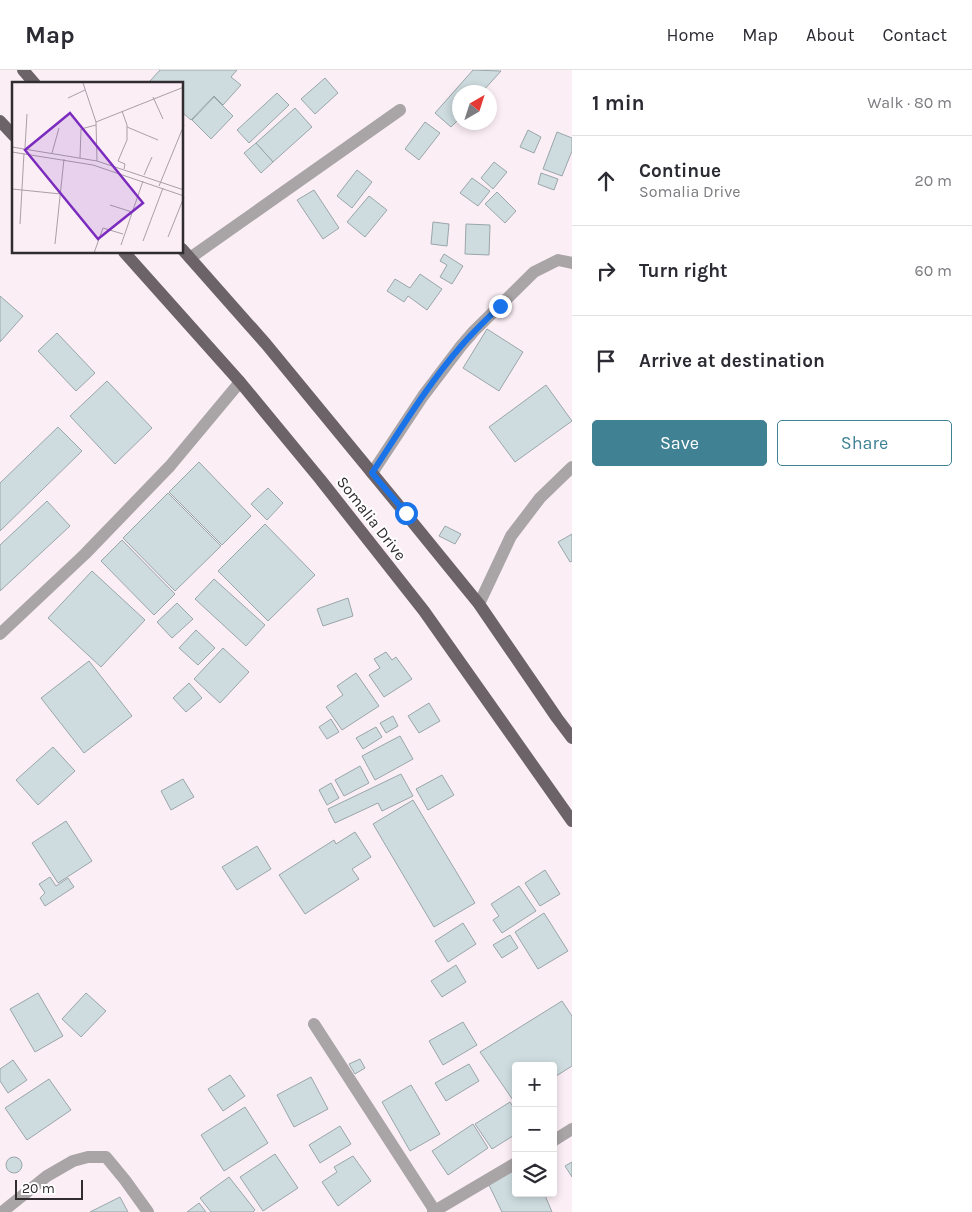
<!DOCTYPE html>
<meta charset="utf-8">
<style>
:root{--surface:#fff;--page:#f2f2f3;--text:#2b2b33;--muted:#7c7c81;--line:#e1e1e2;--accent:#408294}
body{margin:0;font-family:Karla,sans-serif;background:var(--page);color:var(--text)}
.controls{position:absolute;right:15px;bottom:15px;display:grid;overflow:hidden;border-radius:5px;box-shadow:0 2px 8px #0003}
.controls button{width:45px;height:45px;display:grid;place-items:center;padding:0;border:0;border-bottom:1px solid var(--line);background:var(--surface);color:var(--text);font:25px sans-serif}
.compass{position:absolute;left:452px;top:15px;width:45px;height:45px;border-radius:50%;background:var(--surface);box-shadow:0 2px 8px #0003;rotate:39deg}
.scale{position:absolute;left:15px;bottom:12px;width:68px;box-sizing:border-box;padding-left:5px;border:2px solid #312c2f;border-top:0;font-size:14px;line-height:18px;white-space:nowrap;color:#312c2f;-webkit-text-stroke:4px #fff;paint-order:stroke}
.stop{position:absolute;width:15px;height:15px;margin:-11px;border:4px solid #1a73e8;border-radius:50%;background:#fff}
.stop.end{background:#1a73e8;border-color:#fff;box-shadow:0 1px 5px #0008}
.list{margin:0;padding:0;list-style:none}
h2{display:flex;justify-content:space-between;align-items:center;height:65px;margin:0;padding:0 20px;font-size:21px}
h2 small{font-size:16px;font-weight:400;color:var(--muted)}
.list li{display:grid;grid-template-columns:32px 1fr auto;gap:15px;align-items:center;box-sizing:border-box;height:90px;padding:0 20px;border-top:1px solid var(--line)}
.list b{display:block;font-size:19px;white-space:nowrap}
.list p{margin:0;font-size:16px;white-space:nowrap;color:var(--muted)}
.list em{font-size:16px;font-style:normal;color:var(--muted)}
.actions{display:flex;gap:10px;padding:15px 20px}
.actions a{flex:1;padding:11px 0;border:1px solid var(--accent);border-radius:5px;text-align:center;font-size:18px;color:var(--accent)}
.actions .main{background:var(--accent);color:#fff}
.icon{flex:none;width:28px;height:28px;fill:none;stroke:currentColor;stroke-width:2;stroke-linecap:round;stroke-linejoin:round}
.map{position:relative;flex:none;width:572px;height:1142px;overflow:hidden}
header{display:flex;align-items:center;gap:30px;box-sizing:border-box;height:70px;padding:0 25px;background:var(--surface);border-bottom:1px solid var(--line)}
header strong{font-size:24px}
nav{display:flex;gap:28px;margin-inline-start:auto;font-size:18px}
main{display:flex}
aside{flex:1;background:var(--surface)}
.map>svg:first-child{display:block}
.building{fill:#cedce0;stroke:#99a6aa}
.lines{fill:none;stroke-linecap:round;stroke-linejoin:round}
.minor{stroke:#a9a4a6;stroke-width:12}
.major{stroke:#6c6368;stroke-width:12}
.route{stroke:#1a73e8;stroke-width:6}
.labels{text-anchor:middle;stroke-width:4;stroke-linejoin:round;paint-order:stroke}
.street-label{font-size:16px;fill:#312c2f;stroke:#fff}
.inset-road{fill:none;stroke:#aaa0a6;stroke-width:1}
.view{fill:#7b2cbf;fill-opacity:0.15;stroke:#7b2cbf;stroke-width:2.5}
.inset-edge{fill:none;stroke:#312c2f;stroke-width:2.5}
</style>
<header>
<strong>Map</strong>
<nav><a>Home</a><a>Map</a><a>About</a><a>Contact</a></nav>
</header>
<main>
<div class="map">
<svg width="572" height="1142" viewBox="0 0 572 1142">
<rect width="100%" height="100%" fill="#fbeef5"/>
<!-- building -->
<g class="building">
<path d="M 160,0 L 237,0 L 231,7 L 241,15 L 223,35 L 214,26 L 191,50 L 182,42 L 182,14 L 153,14 L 150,11 Z"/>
<path d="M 473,0 L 501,1 L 482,22 L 460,22 L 460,48 L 451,57 L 435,43 Z"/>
<path d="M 325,8 L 338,23 L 315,44 L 301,29 Z"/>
<path d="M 277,23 L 289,35 L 249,73 L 237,60 Z"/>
<path d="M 214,27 L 233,46 L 211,69 L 192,50 Z"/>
<path d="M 295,38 L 312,57 L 273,92 L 256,73 Z"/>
<path d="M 425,52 L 440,63 L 419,90 L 405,79 Z"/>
<path d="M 528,60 L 541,67 L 534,83 L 520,77 Z"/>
<path d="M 557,62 L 572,68 L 572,81 L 562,106 L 543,99 Z"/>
<path d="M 256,73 L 273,92 L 261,103 L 244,83 Z"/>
<path d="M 494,92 L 507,102 L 493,119 L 481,108 Z"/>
<path d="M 357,100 L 372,112 L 352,138 L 337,126 Z"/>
<path d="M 541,103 L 558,109 L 554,120 L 538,114 Z"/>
<path d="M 472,108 L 490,121 L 478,136 L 460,123 Z"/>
<path d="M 314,120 L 339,158 L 323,169 L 297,130 Z"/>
<path d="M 497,122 L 516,141 L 505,153 L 485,134 Z"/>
<path d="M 369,126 L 387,140 L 365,167 L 347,152 Z"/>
<path d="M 433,152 L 449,154 L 447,176 L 431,174 Z"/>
<path d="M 466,154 L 490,155 L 489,185 L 465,184 Z"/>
<path d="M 444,184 L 463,196 L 452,214 L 440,207 L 447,195 L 440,191 Z"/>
<path d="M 420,204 L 442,219 L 427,240 L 408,226 L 404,232 L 387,221 L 395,209 L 410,218 Z"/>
<path d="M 0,226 L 23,246 L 0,272 Z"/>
<path d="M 487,259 L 523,282 L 499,321 L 463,298 Z"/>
<path d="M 57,263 L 95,303 L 76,321 L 38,281 Z"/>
<path d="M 107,311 L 152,358 L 115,394 L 70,346 Z"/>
<path d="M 546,315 L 572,351 L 515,392 L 489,357 Z"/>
<path d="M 58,357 L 82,381 L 0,461 L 0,413 Z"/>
<path d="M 199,392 L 251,446 L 222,475 L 169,422 Z"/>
<path d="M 268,418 L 283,433 L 267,450 L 251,434 Z"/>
<path d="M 168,423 L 221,476 L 175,521 L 123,468 Z"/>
<path d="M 47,431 L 70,456 L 0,521 L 0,475 Z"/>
<path d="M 265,454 L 315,505 L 268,551 L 218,501 Z"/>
<path d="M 445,456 L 461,464 L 455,474 L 439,466 Z"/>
<path d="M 572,464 L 572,491 L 570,492 L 558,472 Z"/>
<path d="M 122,470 L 175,524 L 154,545 L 101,491 Z"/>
<path d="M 92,501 L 145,550 L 101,597 L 48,548 Z"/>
<path d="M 214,509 L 265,555 L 246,576 L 195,529 Z"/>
<path d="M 348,528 L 353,546 L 323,556 L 317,539 Z"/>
<path d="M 177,533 L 193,549 L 172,568 L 157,552 Z"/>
<path d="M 196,560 L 215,578 L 198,595 L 179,578 Z"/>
<path d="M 223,578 L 249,602 L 220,633 L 194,609 Z"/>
<path d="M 386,582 L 392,590 L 396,587 L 412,609 L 384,627 L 369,605 L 380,598 L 374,589 Z"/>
<path d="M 89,591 L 132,646 L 84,683 L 41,628 Z"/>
<path d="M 356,603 L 379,636 L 342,660 L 326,637 L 343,625 L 337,616 Z"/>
<path d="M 189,613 L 202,628 L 186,642 L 173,628 Z"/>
<path d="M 429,633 L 440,651 L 419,663 L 408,646 Z"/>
<path d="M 393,646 L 398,656 L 386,663 L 380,653 Z"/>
<path d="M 331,649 L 339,662 L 327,669 L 319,657 Z"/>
<path d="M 376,657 L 382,667 L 363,679 L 356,668 Z"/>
<path d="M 400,666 L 413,689 L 375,710 L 362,686 Z"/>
<path d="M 53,677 L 75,701 L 38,735 L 16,710 Z"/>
<path d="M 360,696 L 369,713 L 344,726 L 335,710 Z"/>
<path d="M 401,704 L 413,726 L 382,741 L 378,733 L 335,753 L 328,739 Z"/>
<path d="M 442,705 L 454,725 L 428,740 L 416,719 Z"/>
<path d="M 183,709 L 194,727 L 171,740 L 161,721 Z"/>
<path d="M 331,713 L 339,728 L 327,735 L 319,720 Z"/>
<path d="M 413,730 L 475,833 L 434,857 L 373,754 Z"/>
<path d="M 66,751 L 92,791 L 58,813 L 32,773 Z"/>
<path d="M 355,762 L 371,787 L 352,799 L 359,809 L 305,844 L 279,805 L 334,770 L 336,774 Z"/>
<path d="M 257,776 L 271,799 L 237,820 L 222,797 Z"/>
<path d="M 545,800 L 560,824 L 540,836 L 525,813 Z"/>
<path d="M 50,807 L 56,816 L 68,808 L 74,817 L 45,836 L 40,828 L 45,823 L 39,814 Z"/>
<path d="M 519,816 L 536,841 L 502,863 L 493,850 L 499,846 L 491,834 Z"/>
<path d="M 544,843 L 568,881 L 538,899 L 515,862 Z"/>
<path d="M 463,853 L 476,874 L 448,892 L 435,871 Z"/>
<path d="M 510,865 L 518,878 L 502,888 L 493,875 Z"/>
<path d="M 456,895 L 466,912 L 442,927 L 431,911 Z"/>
<path d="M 38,923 L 63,966 L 35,982 L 10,939 Z"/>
<path d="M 86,923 L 106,941 L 81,967 L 62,949 Z"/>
<path d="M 562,931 L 572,946 L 572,996 L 553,1008 L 553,996 L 516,996 L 515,1033 L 480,982 Z"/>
<path d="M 463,952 L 477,975 L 443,995 L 429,971 Z"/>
<path d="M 360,989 L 365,998 L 355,1004 L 349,994 Z"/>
<path d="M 13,990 L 27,1010 L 8,1023 L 0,1011 L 0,999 Z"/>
<path d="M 469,994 L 479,1011 L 446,1031 L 435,1013 Z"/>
<path d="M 230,1005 L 245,1026 L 223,1041 L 208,1019 Z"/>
<path d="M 311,1007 L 328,1039 L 294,1057 L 277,1025 Z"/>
<path d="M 49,1009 L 71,1040 L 27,1070 L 5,1038 Z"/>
<path d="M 411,1015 L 440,1064 L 410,1081 L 382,1032 Z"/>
<path d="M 510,1032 L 514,1038 L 516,1037 L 516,1064 L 492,1079 L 475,1054 Z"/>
<path d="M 245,1037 L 268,1073 L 224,1101 L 201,1065 Z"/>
<path d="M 473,1054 L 488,1078 L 448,1105 L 432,1081 Z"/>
<path d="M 340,1056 L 351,1074 L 320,1093 L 309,1075 Z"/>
<path d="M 275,1084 L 298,1118 L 263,1141 L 240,1107 Z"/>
<path d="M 353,1086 L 371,1111 L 338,1136 L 322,1112 L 337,1102 L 334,1097 Z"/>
<circle cx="14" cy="1095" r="8"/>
<path d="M 572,1092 L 572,1107 L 565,1096 Z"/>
<path d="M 516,1100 L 516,1123 L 544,1123 L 552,1142 L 502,1142 L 488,1113 Z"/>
<path d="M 229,1107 L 255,1140 L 253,1142 L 211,1142 L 200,1128 Z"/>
<path d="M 120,1127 L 128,1142 L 90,1142 Z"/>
<path d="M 199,1133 L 206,1142 L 187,1142 Z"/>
</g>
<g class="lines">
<!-- minor -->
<g class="minor">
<path d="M 190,188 L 400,40"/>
<path d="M 372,403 L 423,326 L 461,276 L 474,261 L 534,202 L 558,190 L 572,193"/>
<path d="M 479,534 L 511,466 L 540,428 L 572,397"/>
<path d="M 0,564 L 85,484 L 170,396 L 240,312"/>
<path d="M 314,954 L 435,1141"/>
<path d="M 553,1071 L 572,1059"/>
<path d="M 2,1142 L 47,1106 L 73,1091 L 88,1087 L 106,1087 L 125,1110 L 148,1142"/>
<path d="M 433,1142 L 516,1093"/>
</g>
<!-- major -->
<g class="major">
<path d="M 23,0 L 35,14"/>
<path d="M 0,51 L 14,66"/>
<path d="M 182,179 L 266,274 L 405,443 L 479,534 L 557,648 L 572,668"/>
<path d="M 124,182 L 240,312 L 320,409 L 424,541 L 572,751"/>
</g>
</g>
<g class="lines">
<!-- route -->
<path class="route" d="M 406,443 L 372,403 C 401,359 428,314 462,275 C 474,261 487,249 500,236"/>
</g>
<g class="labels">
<!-- street labels -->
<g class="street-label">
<text transform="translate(372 448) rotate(52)" y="6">Somalia Drive</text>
</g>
</g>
<!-- overview -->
<g transform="translate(12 12)">
<rect width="171" height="171" fill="#fbeef5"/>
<path class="inset-road" d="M 71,1 L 84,40 L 85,79M 141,15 L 151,37M 56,16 L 73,8M 110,29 L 115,43 L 115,58 L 106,79 L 113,82 L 112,87M 84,40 L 172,5M 115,45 L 146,58M 0,65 L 85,79 L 172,108M 13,66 L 15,32M 0,70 L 81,83 L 172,114M 40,71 L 47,46M 68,76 L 69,47 L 84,43M 132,93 L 140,75M 147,104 L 172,43M 0,107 L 49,112M 98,123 L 120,130M 8,142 L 12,71M 156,155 L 172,115M 131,159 L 151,106M 43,162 L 52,77M 109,163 L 131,99M 82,171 L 91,146 L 111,152"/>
<path class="view" d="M 58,31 L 131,121 L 86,157 L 13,68 Z"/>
<rect width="171" height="171" class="inset-edge"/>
</g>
</svg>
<div class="controls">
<button>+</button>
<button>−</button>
<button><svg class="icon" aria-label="layers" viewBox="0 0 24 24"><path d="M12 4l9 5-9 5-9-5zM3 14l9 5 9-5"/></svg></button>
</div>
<svg class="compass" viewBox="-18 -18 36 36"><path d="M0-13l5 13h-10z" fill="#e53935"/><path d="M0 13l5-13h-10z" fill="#7c7c81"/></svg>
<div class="scale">20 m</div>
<div class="stop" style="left:406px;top:443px"></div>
<div class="stop end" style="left:500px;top:236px"></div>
</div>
<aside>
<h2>1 min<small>Walk · 80 m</small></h2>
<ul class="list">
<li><svg class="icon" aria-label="ahead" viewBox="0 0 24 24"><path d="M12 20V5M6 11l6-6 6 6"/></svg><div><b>Continue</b><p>Somalia Drive</p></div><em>20 m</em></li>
<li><svg class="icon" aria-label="right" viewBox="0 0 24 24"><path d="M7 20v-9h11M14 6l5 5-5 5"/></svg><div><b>Turn right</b></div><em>60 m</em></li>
<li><svg class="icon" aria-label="arrive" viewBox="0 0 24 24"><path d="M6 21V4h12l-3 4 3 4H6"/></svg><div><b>Arrive at destination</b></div></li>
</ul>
<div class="actions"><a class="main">Save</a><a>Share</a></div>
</aside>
</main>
